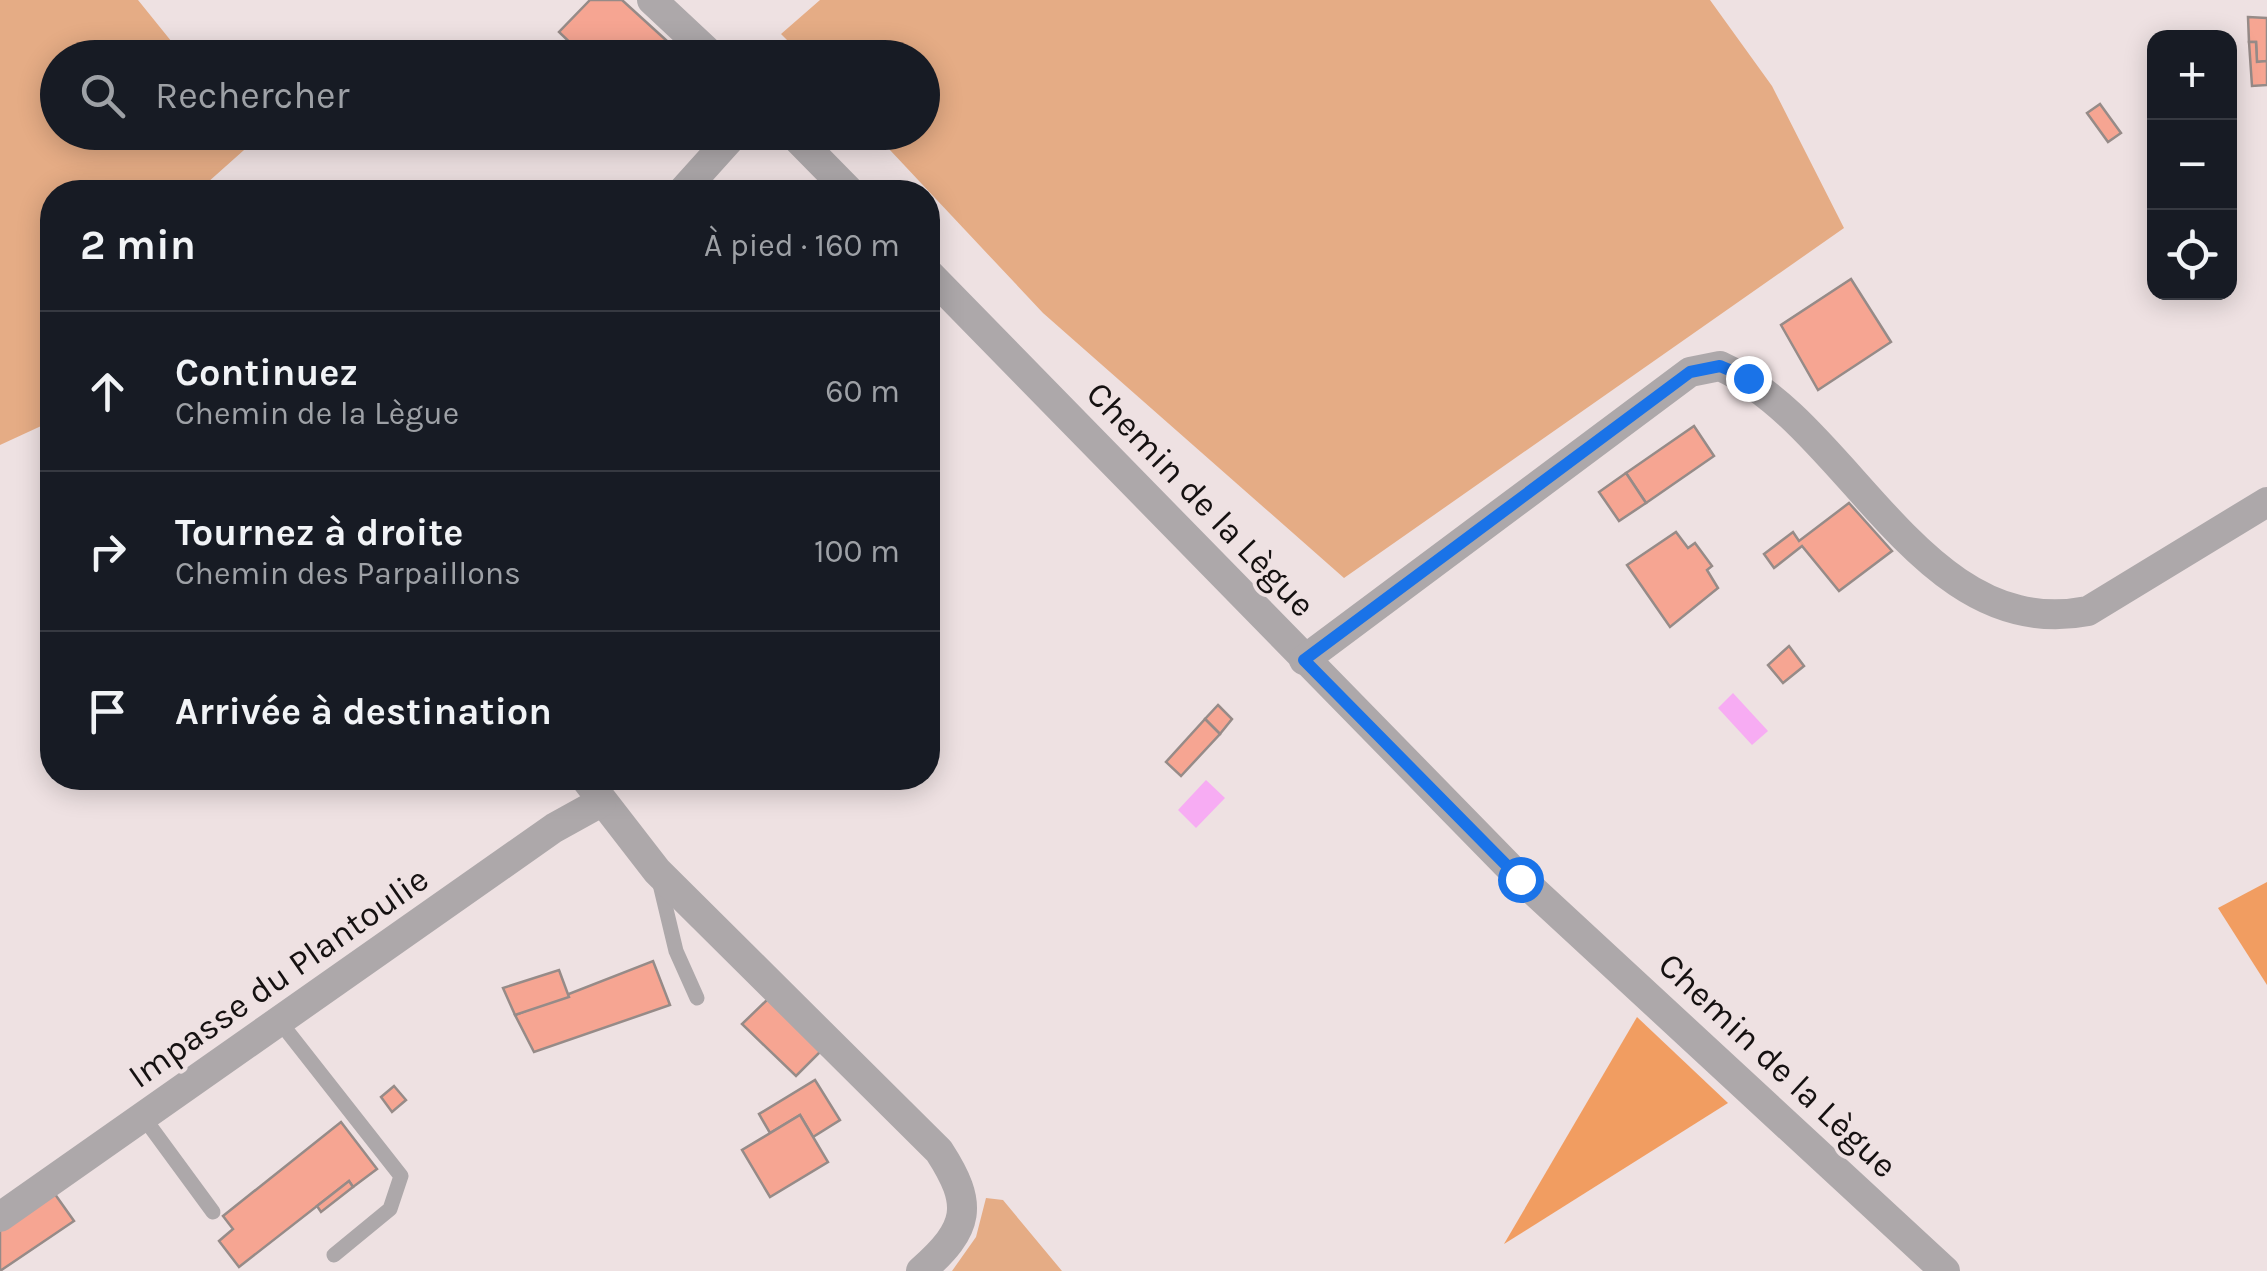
<!DOCTYPE html>
<html lang="fr">
<meta charset="utf-8">
<style>
:root{--surface:#171b24;--page:#242831;--text:#f1f3f6;--muted:#9ea1a6;--line:#363941}
body{margin:0;font-family:Karla,sans-serif;background:var(--page);color:var(--text)}
.controls{position:absolute;right:30px;top:30px;display:grid;overflow:hidden;border-radius:20px;box-shadow:0 5px 25px #0003}
.controls button{width:90px;height:90px;display:grid;place-items:center;padding:0;border:0;border-bottom:2px solid var(--line);background:var(--surface);color:var(--text);font:50px sans-serif}
.stop{position:absolute;width:30px;height:30px;margin:-22px;border:8px solid #1a73e8;border-radius:50%;background:#fff}
.stop.end{background:#1a73e8;border-color:#fff;box-shadow:0 2px 10px #0008}
.list{margin:0;padding:0;list-style:none}
h2{display:flex;justify-content:space-between;align-items:center;height:130px;margin:0;padding:0 40px;font-size:42px}
h2 small{font-size:32px;font-weight:400;color:var(--muted)}
.list li{display:grid;grid-template-columns:65px 1fr auto;gap:30px;align-items:center;box-sizing:border-box;height:160px;padding:0 40px;border-top:2px solid var(--line)}
.list b{display:block;font-size:38px;white-space:nowrap}
.list p{margin:0;font-size:32px;white-space:nowrap;color:var(--muted)}
.list em{font-size:32px;font-style:normal;color:var(--muted)}
.icon{flex:none;width:55px;height:55px;fill:none;stroke:currentColor;stroke-width:2;stroke-linecap:round;stroke-linejoin:round}
.map{position:relative;flex:none;width:2267px;height:1271px;overflow:hidden}
.search{position:absolute;background:var(--surface);box-shadow:0 5px 25px #0003;left:40px;top:40px;width:900px;height:110px;display:flex;align-items:center;gap:25px;box-sizing:border-box;padding:0 35px;border-radius:55px;color:var(--muted);font-size:38px}
.panel{position:absolute;background:var(--surface);box-shadow:0 5px 25px #0003;left:40px;top:180px;width:900px;height:610px;border-radius:40px}
.map>svg:first-child{display:block}
.green{fill:#e5ac85}
.forest{fill:#f19d61}
.water{fill:#f7acf3}
.building{fill:#f6a592;stroke:#968b88;stroke-width:2.5}
.lines{fill:none;stroke-linecap:round;stroke-linejoin:round}
.lane{stroke:#ada8aa;stroke-width:15}
.street{stroke:#ada8aa;stroke-width:30}
.route{stroke:#1a73e8;stroke-width:12}
.labels{text-anchor:middle;stroke-width:8;stroke-linejoin:round;paint-order:stroke}
.street-label{font-size:35px;fill:#151111;stroke:#eee1e2}
</style>
<div class="map">
<svg width="2267" height="1271" viewBox="0 0 2267 1271">
<rect width="100%" height="100%" fill="#eee1e2"/>
<!-- green -->
<g class="green">
<path d="M 0,0 L 138,0 L 184,57 L 58,58 L 58,132 L 245,133 L 253,142 L 207,183 L 211,192 L 52,192 L 52,421 L 0,445 Z"/>
<path d="M 820,0 L 1710,0 L 1772,86 L 1844,228 L 1344,578 L 1043,313 L 874,133 L 922,132 L 922,58 L 804,57 L 781,34 Z"/>
<path d="M 986,1198 L 1003,1200 L 1062,1271 L 952,1271 L 976,1237 Z"/>
</g>
<!-- forest -->
<g class="forest">
<path d="M 2267,882 L 2267,985 L 2218,908 Z"/>
<path d="M 1637,1017 L 1728,1103 L 1504,1244 Z"/>
</g>
<!-- water -->
<g class="water">
<path d="M 1733,693 L 1768,731 L 1752,745 L 1718,708 Z"/>
<path d="M 1206,780 L 1225,798 L 1196,828 L 1178,810 Z"/>
</g>
<!-- building -->
<g class="building">
<path d="M 590,0 L 622,0 L 678,51 L 673,58 L 586,58 L 559,32 Z"/>
<path d="M 2248,17 L 2267,18 L 2267,61 L 2257,62 L 2256,42 L 2249,42 Z"/>
<path d="M 2249,42 L 2256,42 L 2257,62 L 2267,61 L 2267,85 L 2252,86 Z"/>
<path d="M 2100,104 L 2121,133 L 2108,142 L 2087,113 Z"/>
<path d="M 1851,279 L 1891,342 L 1818,390 L 1781,325 Z"/>
<path d="M 1694,426 L 1714,456 L 1646,503 L 1626,473 Z"/>
<path d="M 1626,473 L 1646,503 L 1619,521 L 1599,492 Z"/>
<path d="M 1849,503 L 1892,551 L 1839,591 L 1802,546 L 1774,568 L 1764,554 L 1793,532 L 1799,541 Z"/>
<path d="M 1676,532 L 1688,548 L 1695,543 L 1712,566 L 1707,570 L 1718,588 L 1670,627 L 1627,565 Z"/>
<path d="M 1789,646 L 1804,666 L 1783,683 L 1768,665 Z"/>
<path d="M 1218,705 L 1232,719 L 1220,734 L 1205,719 Z"/>
<path d="M 1205,719 L 1220,734 L 1181,776 L 1166,762 Z"/>
<path d="M 653,961 L 670,1005 L 534,1052 L 515,1015 Z"/>
<path d="M 559,970 L 569,997 L 515,1015 L 503,988 Z"/>
<path d="M 768,999 L 821,1051 L 796,1076 L 742,1024 Z"/>
<path d="M 815,1080 L 840,1120 L 813,1137 L 800,1115 L 770,1133 L 759,1114 Z"/>
<path d="M 394,1086 L 406,1100 L 392,1112 L 381,1097 Z"/>
<path d="M 800,1115 L 828,1162 L 770,1197 L 742,1150 Z"/>
<path d="M 341,1122 L 377,1169 L 353,1187 L 349,1181 L 239,1267 L 219,1241 L 233,1229 L 223,1216 Z"/>
<path d="M 349,1181 L 353,1187 L 321,1212 L 317,1206 Z"/>
<path d="M 52,1190 L 74,1221 L 0,1271 L 0,1226 Z"/>
</g>
<g class="lines">
<!-- lane -->
<g class="lane">
<path d="M 659,880 L 676,951 L 697,998"/>
<path d="M 280,1022 L 401,1176 L 390,1209 L 334,1255"/>
<path d="M 144,1118 L 213,1212"/>
</g>
<!-- street -->
<g class="street">
<path d="M 652,0 L 714,58"/>
<path d="M 791,132 L 850,192"/>
<path d="M 682,192 L 736,132"/>
<path d="M 928,273 L 1521,879 L 1945,1271"/>
<path d="M 1304,660 L 1690,372 L 1720,366 C 1850,424 1922,644 2088,611 L 2267,502"/>
<path d="M 585,778 L 657,871 L 939,1151 C 974,1205 970,1228 921,1271"/>
<path d="M 0,1217 L 554,828 L 601,802"/>
</g>
</g>
<g class="lines">
<!-- route -->
<path class="route" d="M 1520,879 L 1304,660 L 1690,372 L 1720,366 L 1748,378"/>
</g>
<g class="labels">
<!-- street labels -->
<g class="street-label">
<text transform="translate(1201 499) rotate(46)" y="12">Chemin de la Lègue</text>
<text transform="translate(278 977) rotate(-35)" y="12">Impasse du Plantoulie</text>
<text transform="translate(1778 1065) rotate(43)" y="12">Chemin de la Lègue</text>
</g>
</g>
</svg>
<div class="controls">
<button>+</button>
<button>−</button>
<button><svg class="icon" aria-label="locate" viewBox="0 0 24 24"><circle cx="12" cy="12" r="6"/><path d="M12 2v4M12 18v4M2 12h4M18 12h4"/></svg></button>
</div>
<div class="stop" style="left:1520px;top:879px"></div>
<div class="stop end" style="left:1748px;top:378px"></div>
<div class="search"><svg class="icon" aria-label="search" viewBox="0 0 24 24"><circle cx="10" cy="10" r="6"/><path d="M15 15l6 6"/></svg>Rechercher</div>
<section class="panel">
<h2>2 min<small>À pied · 160 m</small></h2>
<ul class="list">
<li><svg class="icon" aria-label="ahead" viewBox="0 0 24 24"><path d="M12 20V5M6 11l6-6 6 6"/></svg><div><b>Continuez</b><p>Chemin de la Lègue</p></div><em>60 m</em></li>
<li><svg class="icon" aria-label="right" viewBox="0 0 24 24"><path d="M7 20v-9h11M14 6l5 5-5 5"/></svg><div><b>Tournez à droite</b><p>Chemin des Parpaillons</p></div><em>100 m</em></li>
<li><svg class="icon" aria-label="arrive" viewBox="0 0 24 24"><path d="M6 21V4h12l-3 4 3 4H6"/></svg><div><b>Arrivée à destination</b></div></li>
</ul>
</section>
</div>
